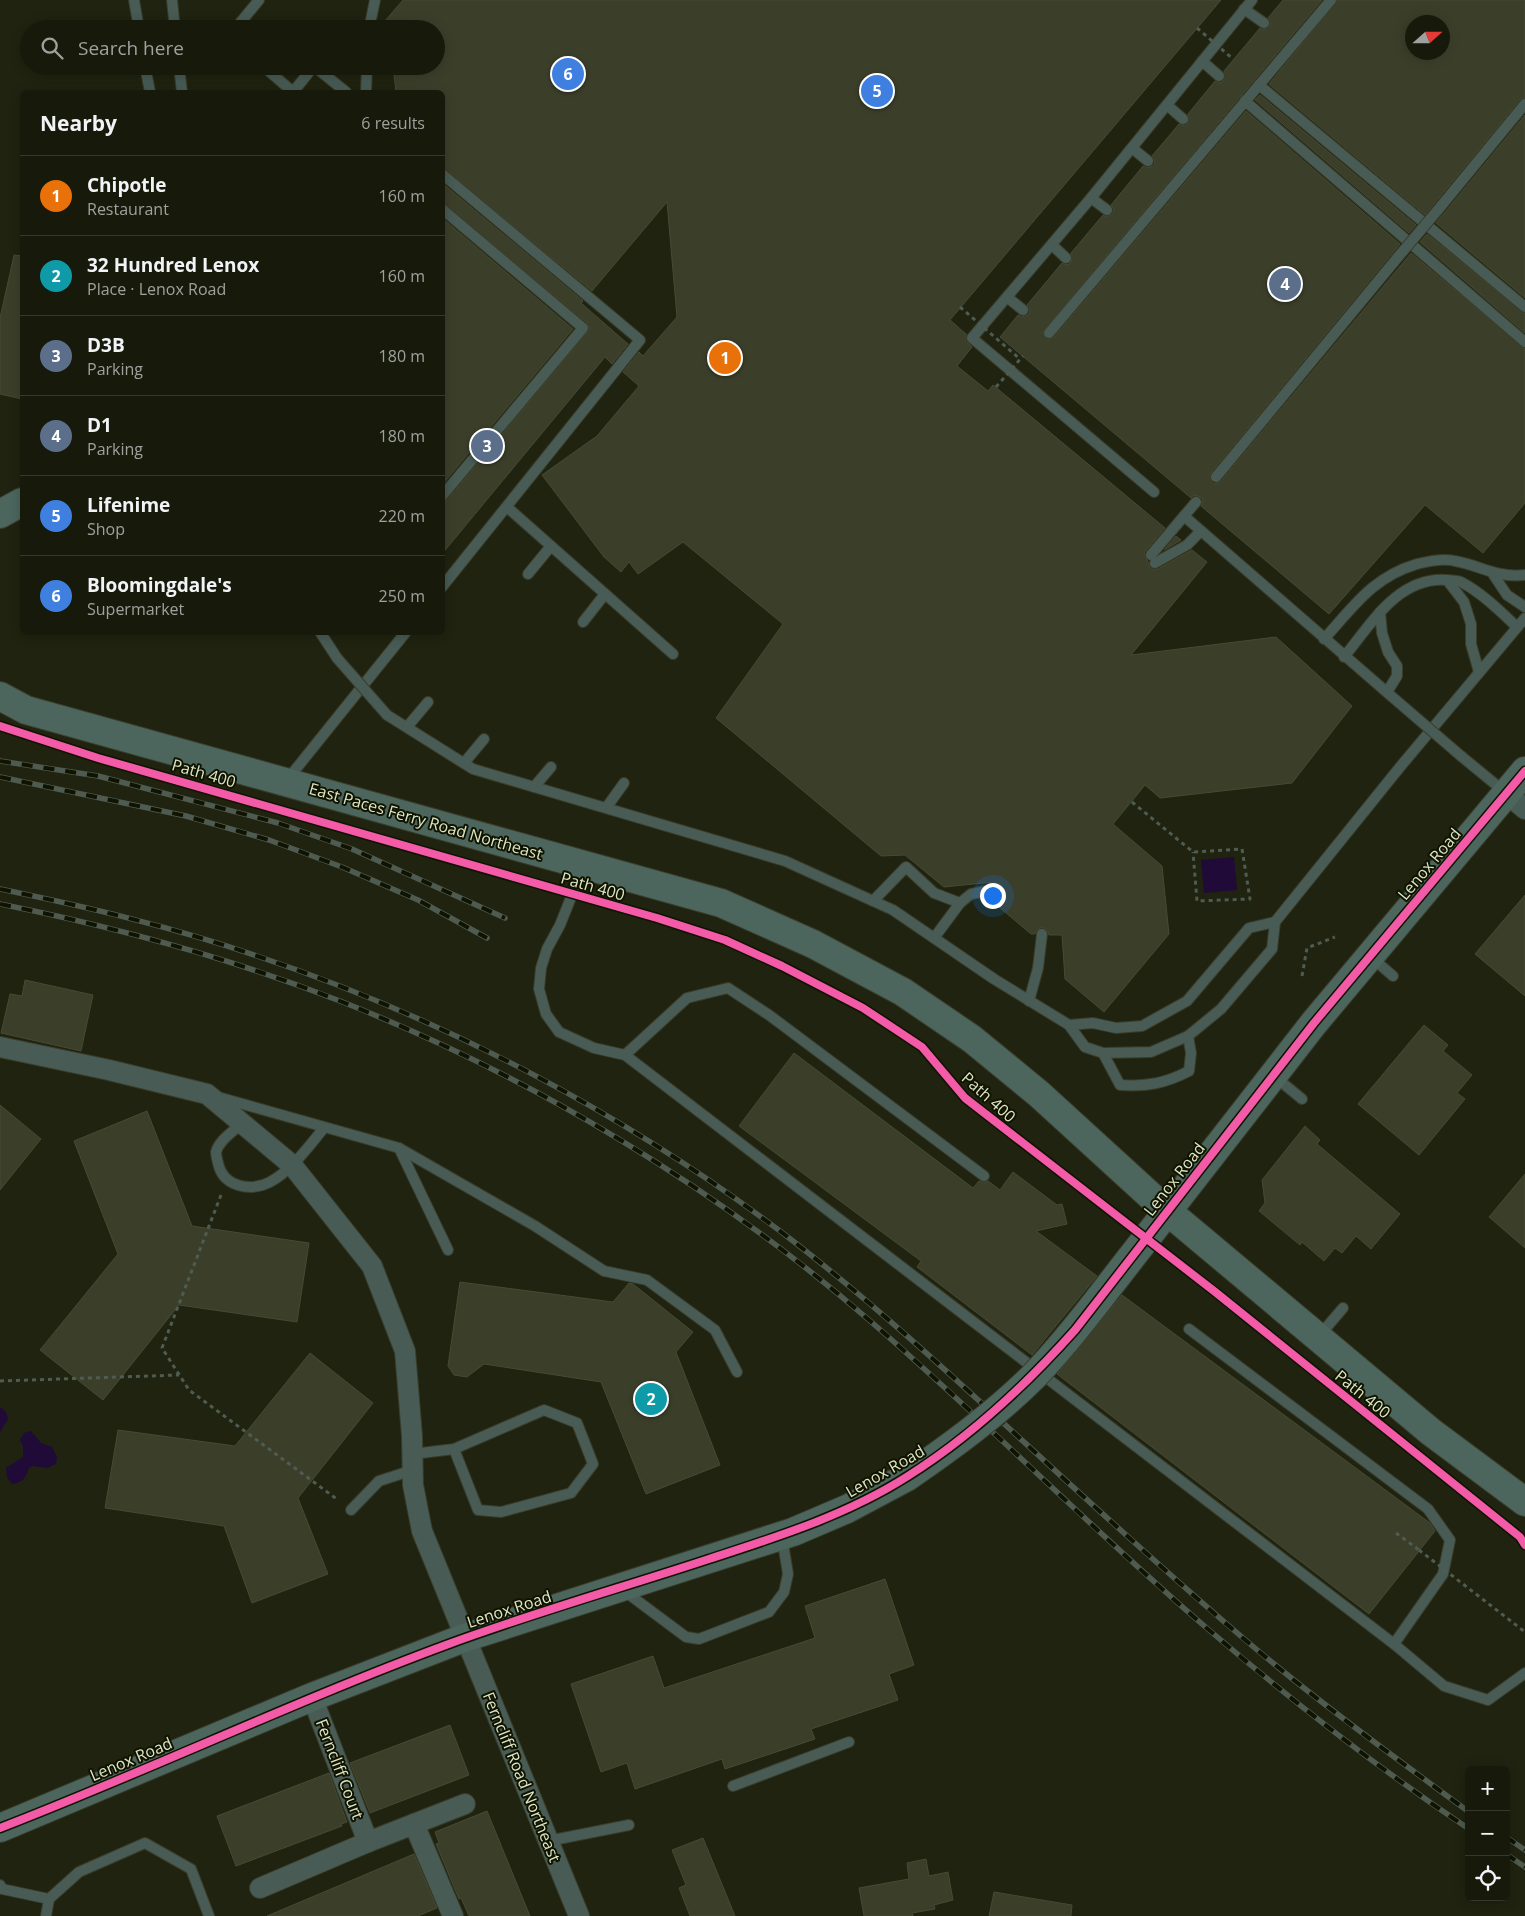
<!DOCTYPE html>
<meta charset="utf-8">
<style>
:root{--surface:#171a0b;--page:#202314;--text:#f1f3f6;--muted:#9ea19d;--line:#36382c;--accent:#9ba285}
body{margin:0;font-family:"Open Sans",sans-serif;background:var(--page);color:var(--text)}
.controls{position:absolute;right:15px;bottom:15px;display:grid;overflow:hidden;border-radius:8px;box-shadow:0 2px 12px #0003}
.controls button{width:45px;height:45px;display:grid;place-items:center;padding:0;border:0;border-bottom:1px solid var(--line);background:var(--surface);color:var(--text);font:25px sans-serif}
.compass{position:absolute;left:1405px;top:15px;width:45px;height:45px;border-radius:50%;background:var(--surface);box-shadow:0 2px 12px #0003;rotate:69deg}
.you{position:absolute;left:992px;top:895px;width:18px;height:18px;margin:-12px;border:4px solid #fff;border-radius:50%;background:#1a73e8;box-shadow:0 0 0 8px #1a73e833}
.badge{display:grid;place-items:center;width:32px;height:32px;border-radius:50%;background:var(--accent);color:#fff;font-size:16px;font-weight:700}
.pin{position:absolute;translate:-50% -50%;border:2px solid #fff;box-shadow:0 1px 5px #0006}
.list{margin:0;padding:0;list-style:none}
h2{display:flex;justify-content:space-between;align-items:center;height:65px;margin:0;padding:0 20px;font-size:21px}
h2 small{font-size:16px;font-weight:400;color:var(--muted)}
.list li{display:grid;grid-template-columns:32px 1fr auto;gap:15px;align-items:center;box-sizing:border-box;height:80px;padding:0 20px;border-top:1px solid var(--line)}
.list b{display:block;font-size:19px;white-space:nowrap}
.list p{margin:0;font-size:16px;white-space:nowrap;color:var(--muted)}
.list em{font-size:16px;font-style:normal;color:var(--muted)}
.icon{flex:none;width:28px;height:28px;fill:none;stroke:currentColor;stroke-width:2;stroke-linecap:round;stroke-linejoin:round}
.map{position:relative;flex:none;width:1525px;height:1916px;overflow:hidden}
.search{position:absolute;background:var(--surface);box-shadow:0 2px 12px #0003;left:20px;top:20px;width:425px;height:55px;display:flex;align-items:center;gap:12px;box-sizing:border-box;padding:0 18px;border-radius:28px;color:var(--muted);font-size:19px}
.panel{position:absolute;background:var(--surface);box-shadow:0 2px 12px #0003;left:20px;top:90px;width:425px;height:545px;border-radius:8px}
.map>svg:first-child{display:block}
.water{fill:#200a38}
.building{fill:#3b3f2a;stroke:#464b34;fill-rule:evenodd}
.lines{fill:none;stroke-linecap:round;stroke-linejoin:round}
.lane-casing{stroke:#393d2a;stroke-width:12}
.street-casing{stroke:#393d2a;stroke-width:22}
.secondary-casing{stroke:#393d2a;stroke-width:30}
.path{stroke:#4f5c52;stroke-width:3;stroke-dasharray:4 4;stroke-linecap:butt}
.lane{stroke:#485b55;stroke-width:10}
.street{stroke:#485b55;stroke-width:20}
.secondary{stroke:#4c665e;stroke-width:28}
.rail-casing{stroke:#4f5b50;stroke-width:5.5}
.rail{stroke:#0f1300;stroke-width:4;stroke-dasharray:11;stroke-linecap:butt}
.lane-bridge-casing{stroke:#393d2a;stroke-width:12;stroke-linecap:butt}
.secondary-bridge-casing{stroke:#393d2a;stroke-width:30;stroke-linecap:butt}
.path-bridge{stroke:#4f5c52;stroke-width:3;stroke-dasharray:4 4;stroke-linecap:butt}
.lane-bridge{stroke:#485b55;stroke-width:10}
.secondary-bridge{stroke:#4c665e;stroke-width:28}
.cycleway-casing{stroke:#0f1300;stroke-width:11}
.cycleway{stroke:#f35aa7;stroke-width:8}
.labels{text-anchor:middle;stroke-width:4;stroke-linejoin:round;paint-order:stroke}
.street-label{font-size:16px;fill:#dee6c4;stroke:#0f1300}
</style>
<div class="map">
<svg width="1525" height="1916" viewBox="0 0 1525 1916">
<rect width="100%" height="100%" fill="#1f230f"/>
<!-- water -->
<g class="water">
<path d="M 1234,857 L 1237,890 L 1204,893 L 1201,860 Z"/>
<path d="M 0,1407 L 6,1412 L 8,1419 L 0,1432 Z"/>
<path d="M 31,1431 L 41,1443 L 52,1447 L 57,1457 L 56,1464 L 47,1468 L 33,1466 L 29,1468 C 26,1477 23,1483 12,1484 L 7,1477 L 6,1468 L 23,1457 L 23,1446 L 20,1440 L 24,1433 Z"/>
</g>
<!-- building -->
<g class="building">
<path d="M 403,0 L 1221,0 L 950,320 L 966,334 L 966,341 L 972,347 L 957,366 L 988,391 L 993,385 L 1165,528 L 1144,553 L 1151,569 L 1158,569 L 1192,550 L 1207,562 L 1131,655 L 1276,637 L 1352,706 L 1292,783 L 1160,798 L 1145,785 L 1113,824 L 1162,866 L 1169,934 L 1104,1012 L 1065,979 L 1062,935 L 1049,935 L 1046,929 L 1042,927 L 1037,930 L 1035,934 L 1031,934 L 999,907 L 997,896 L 1002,892 L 1001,884 L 994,882 L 944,887 L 905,855 L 881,856 L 716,718 L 783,624 L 683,542 L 638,574 L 629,562 L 621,572 L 604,557 L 542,475 L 597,436 L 639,386 L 623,372 L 639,352 L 643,356 L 677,317 L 667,202 L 592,291 L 442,167 L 442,92 L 396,92 L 393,66 L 436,66 L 436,29 L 378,29 Z"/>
<path d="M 1283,0 L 1322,0 L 1042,332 L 1047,340 L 1054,337 L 1246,111 L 1400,244 L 1211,473 L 1211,482 L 1215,484 L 1221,481 L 1411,253 L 1525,349 L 1525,503 L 1483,553 L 1425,505 L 1329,614 L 1201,506 L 1203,500 L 1200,497 L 1194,495 L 1191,498 L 1000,337 L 1018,315 L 1022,317 L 1028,315 L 1030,311 L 1027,305 L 1062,263 L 1068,265 L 1071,262 L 1071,253 L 1103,215 L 1107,217 L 1112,214 L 1114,210 L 1111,205 L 1143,166 L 1147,168 L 1153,166 L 1155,162 L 1152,156 L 1179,124 L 1185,126 L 1188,123 L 1188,114 L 1215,81 L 1221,83 L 1224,80 L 1224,71 L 1260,28 L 1264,30 L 1269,27 L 1271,23 L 1268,18 Z"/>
<path d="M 1338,0 L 1525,0 L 1525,97 L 1520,100 L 1425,215 L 1269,84 ZM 1412,22 L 1442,22 L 1442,52 L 1412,52 Z"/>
<path d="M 1260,95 L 1416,225 L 1409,233 L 1255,100 Z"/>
<path d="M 1525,115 L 1525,298 L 1436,223 Z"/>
<path d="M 442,183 L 583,301 L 581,303 L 628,344 L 612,364 L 605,357 L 442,554 L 442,503 L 447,500 L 590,329 L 587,323 L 442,202 Z"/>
<path d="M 442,218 L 573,329 L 442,485 Z"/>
<path d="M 1427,234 L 1525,314 L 1525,333 L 1420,242 Z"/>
<path d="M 14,255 L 22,256 L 22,399 L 0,394 L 0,318 Z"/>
<path d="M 1176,536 L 1181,540 L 1164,550 Z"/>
<path d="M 1525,895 L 1525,996 L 1475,954 Z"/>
<path d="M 25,980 L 93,995 L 81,1051 L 1,1033 L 10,994 L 22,996 Z"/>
<path d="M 1424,1025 L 1448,1045 L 1443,1051 L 1472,1075 L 1457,1093 L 1465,1099 L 1419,1155 L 1358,1104 Z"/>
<path d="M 794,1053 L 973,1188 L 979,1181 L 984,1183 L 988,1181 L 1000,1190 L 1013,1172 L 1057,1205 L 1062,1204 L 1067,1224 L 1036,1231 L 1097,1276 L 1032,1355 L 917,1267 L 921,1261 L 739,1126 Z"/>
<path d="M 0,1105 L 41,1139 L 0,1190 Z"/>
<path d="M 147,1111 L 192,1226 L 309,1243 L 297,1322 L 179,1305 L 103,1400 L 40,1350 L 118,1254 L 74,1141 Z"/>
<path d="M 1305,1126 L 1320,1140 L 1317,1144 L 1400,1214 L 1371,1249 L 1356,1236 L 1342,1253 L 1335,1248 L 1324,1261 L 1302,1242 L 1300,1245 L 1259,1211 L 1265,1203 L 1262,1180 Z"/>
<path d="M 1525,1174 L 1525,1248 L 1489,1217 Z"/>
<path d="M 460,1282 L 613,1302 L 629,1283 L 633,1284 L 693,1332 L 676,1352 L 720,1465 L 646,1494 L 601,1382 L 484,1364 L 467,1377 L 454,1375 L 448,1366 Z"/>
<path d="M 1122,1295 L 1430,1523 L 1435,1531 L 1369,1614 L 1057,1374 Z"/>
<path d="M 310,1353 L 373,1403 L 298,1498 L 328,1574 L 252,1603 L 224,1526 L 105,1508 L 118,1430 L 235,1446 Z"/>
<path d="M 885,1579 L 914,1665 L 889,1674 L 898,1700 L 811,1729 L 815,1739 L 725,1769 L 722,1759 L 635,1789 L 627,1763 L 601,1772 L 571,1684 L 653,1656 L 664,1688 L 815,1638 L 805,1606 Z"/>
<path d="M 450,1725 L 469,1775 L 370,1813 L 350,1763 Z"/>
<path d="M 329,1773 L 347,1822 L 341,1824 L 342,1826 L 236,1866 L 217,1816 Z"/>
<path d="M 487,1811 L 530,1916 L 469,1916 L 461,1898 L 459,1899 L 436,1844 L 439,1843 L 435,1832 Z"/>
<path d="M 703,1838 L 735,1916 L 690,1916 L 679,1888 L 686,1885 L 672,1850 Z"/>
<path d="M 414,1854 L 437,1908 L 418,1916 L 267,1916 Z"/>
<path d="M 926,1859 L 929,1876 L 948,1872 L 953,1900 L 934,1905 L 935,1909 L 912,1913 L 913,1916 L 864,1916 L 859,1888 L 909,1879 L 907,1863 Z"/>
<path d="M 994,1892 L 1072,1905 L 1071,1916 L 989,1916 Z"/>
</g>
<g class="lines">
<defs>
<g id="lane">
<path d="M 134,0 L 139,29"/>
<path d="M 172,0 L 175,29"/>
<path d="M 1244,9 L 1264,23"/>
<path d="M 235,29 L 259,0"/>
<path d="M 369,29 L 375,0"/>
<path d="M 1202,61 L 1219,76"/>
<path d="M 145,66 L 150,92"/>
<path d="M 179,66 L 182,92"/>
<path d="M 263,66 L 293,92"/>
<path d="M 314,66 L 346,92"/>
<path d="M 1259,85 L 1525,307"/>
<path d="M 293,92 L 314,66"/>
<path d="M 366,92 L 367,66"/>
<path d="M 1245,101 L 1525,342"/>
<path d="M 1167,105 L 1183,119"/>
<path d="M 1132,148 L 1148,161"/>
<path d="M 442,174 L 640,340 L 442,587"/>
<path d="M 1091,198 L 1107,210"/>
<path d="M 442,209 L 583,328 L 442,496"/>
<path d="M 1437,211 L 1525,104"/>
<path d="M 1052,245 L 1066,258"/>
<path d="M 1007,297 L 1023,310"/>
<path d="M 1049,333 L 1331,0"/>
<path d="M 1216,477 L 1398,257"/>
<path d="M 1154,492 L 972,338 L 1091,198 L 1252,0"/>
<path d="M 1196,502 L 1184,516 L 1390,695"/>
<path d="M 507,507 L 673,654"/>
<path d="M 1151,555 L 1184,516"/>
<path d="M 1155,563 L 1187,545 L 1201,531"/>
<path d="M 528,574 L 551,546"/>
<path d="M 1493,574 L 1507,595 L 1525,607"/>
<path d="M 1447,580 L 1464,602 L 1471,624 L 1471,644 L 1479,672"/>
<path d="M 1380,612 L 1382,633 L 1388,652 L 1397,666 L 1397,676 L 1387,692"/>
<path d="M 583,622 L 605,594"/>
<path d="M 320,632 L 337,658"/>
<path d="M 1324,639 C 1354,606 1373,577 1417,564 C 1429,561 1443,558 1455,561 C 1482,566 1496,578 1525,575"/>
<path d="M 1344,657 C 1371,624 1398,577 1446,580 C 1451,581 1456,580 1461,582 C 1482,593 1500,611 1517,627"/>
<path d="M 387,715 L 473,769 L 785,861 L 893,910 L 994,979 L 1069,1025 L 1085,1047 L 1103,1053 L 1151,1052 L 1188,1036 L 1221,1009 L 1272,949 L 1275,922 L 1400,767 L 1525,618"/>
<path d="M 407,727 L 428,702"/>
<path d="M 1461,756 L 1506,793"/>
<path d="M 464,763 L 484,739"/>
<path d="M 287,780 L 406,632"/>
<path d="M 534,787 L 551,767"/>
<path d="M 606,808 L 624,783"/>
<path d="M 584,865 L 560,925 L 547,949 L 541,968 L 539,989 L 546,1014 L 559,1032 L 594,1048 L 625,1055 L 1394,1644 L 1444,1686 L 1488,1700 L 1525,1673"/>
<path d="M 873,901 L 906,867 L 934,893 L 960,903 L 934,938"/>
<path d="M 960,903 L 971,894 L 996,889"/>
<path d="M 1371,957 L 1393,976"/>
<path d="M 1029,1001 L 1038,968 L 1042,934"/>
<path d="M 1069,1025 L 1093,1023 L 1116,1028 L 1142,1026 L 1187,1001 L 1249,928 L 1275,922"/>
<path d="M 1103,1053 L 1120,1085 C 1147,1087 1166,1083 1189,1071 L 1191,1053 L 1188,1036"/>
<path d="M 625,1055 L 687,998 L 728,988 L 769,1015 L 984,1176"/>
<path d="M 1274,1076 L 1302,1099"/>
<path d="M 218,1097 L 399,1148 L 535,1226 L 604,1271 L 647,1280 L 715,1330 L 737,1372"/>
<path d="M 241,1124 C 233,1132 219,1140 216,1152 C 216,1155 217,1159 218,1163 C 223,1187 250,1192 270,1182 C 292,1170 308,1147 324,1128"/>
<path d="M 399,1148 L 448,1250"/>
<path d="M 1189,1329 L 1428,1509 L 1450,1540 L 1443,1574 L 1394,1644"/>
<path d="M 1319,1336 L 1343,1308"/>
<path d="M 413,1454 L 454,1449 L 544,1410 L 577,1423 L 593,1464 L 571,1493 L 501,1512 L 478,1510 L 454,1449"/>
<path d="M 351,1510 L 379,1481 L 413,1470"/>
<path d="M 623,1590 L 686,1637 L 699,1639 L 769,1612 L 784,1592 L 788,1574 L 782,1537"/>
<path d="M 733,1786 L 849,1742"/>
<path d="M 548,1841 L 629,1825"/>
<path d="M 0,1885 L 2,1889 L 49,1899 L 79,1872 L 145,1843 L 191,1869 L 209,1916"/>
<path d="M 46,1916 L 49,1899"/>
</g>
<g id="street">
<path d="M 1506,793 L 1525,809"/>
<path d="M 0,1047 L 109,1070 L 207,1094 L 292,1165 L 372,1266 L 405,1351 L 412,1436 L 413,1485 L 422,1531 L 579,1916"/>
<path d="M 414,1824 L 453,1916"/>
<path d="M 368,1842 L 465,1804"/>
<path d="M 260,1888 L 368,1842 L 312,1697"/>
</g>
<g id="secondary">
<path d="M 0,514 L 22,502"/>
<path d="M 0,696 L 26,710 L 721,903 L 813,944 L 903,992 L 972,1039 L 1039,1094 L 1166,1210 L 1431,1432 L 1525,1502"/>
<path d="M 1145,1240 L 1314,1023 L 1525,771"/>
<path d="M 0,1828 L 312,1697 L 464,1638 L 793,1532 L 847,1509 L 907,1477"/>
</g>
</defs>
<!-- lane casing -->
<use href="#lane" class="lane-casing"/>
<!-- street casing -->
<use href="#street" class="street-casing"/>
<!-- secondary casing -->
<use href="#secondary" class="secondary-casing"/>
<!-- path -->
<g class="path">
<path d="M 1132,802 L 1193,852 L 1242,849 L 1250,899 L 1197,901 L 1193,852"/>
<path d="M 1302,976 L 1307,948 L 1335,937"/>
<path d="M 221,1195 L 162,1348 L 189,1390 L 338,1500"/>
<path d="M 0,1381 L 179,1375"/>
<path d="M 1396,1533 L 1419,1550"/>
</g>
<!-- lane -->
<use href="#lane" class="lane"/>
<!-- street -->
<use href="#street" class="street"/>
<!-- secondary -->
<use href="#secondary" class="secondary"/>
<defs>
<g id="rail">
<path d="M 0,761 L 98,776 L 278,823 L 352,849 L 505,918"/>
<path d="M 0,777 L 186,816 L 269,840 L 342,867 L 418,900 L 487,938"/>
<path d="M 0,889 C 87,907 173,927 257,956 C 448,1020 633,1118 793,1241 C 910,1332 1015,1436 1125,1534 C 1175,1579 1226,1625 1279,1668 C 1340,1718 1405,1765 1469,1812"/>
<path d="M 0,904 C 115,927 230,958 340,1001 C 529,1075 715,1187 869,1320 C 985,1420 1092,1530 1209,1630 C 1292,1701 1378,1768 1469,1829"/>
<path d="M 1506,1837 L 1525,1850"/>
<path d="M 1506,1854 L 1525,1867"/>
</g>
</defs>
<!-- rail casing -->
<use href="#rail" class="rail-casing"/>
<!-- rail -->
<use href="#rail" class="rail"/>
<defs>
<g id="lane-bridge">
<path d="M 1398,257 L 1437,211"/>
<path d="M 337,658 L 387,715"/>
<path d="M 1390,695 L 1461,756"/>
</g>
<path id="secondary-bridge" d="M 907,1477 C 952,1446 996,1414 1035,1375 C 1075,1333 1109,1285 1145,1240"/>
</defs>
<!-- lane-bridge casing -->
<use href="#lane-bridge" class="lane-bridge-casing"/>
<!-- secondary-bridge casing -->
<use href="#secondary-bridge" class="secondary-bridge-casing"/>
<!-- path-bridge -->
<g class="path-bridge">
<path d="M 1197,28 L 1233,59"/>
<path d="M 960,307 L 1020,359"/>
<path d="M 996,387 L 1023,356"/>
<path d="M 1419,1550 L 1525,1632"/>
</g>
<!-- lane-bridge -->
<use href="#lane-bridge" class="lane-bridge"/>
<!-- secondary-bridge -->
<use href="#secondary-bridge" class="secondary-bridge"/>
<defs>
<g id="cycleway">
<path d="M 0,726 L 98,758 L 657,918 L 725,940 L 782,966 L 863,1008 L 922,1047 L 965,1098 L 1214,1291 L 1520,1537 L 1525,1545"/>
<path d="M 0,1828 C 150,1770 295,1701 446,1645 C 532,1613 621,1588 709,1559 C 777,1537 847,1515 908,1476 C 972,1436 1025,1386 1075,1330 L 1314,1023 L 1525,771"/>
</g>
</defs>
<!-- cycleway casing -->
<use href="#cycleway" class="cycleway-casing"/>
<!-- cycleway -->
<use href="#cycleway" class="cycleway"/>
</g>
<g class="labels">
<!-- street labels -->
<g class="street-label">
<text transform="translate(204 773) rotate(16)" y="6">Path 400</text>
<text transform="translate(426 821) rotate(16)" y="6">East Paces Ferry Road Northeast</text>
<text transform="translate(1429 864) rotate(-50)" y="6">Lenox Road</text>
<text transform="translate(593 886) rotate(16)" y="6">Path 400</text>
<text transform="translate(989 1097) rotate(42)" y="6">Path 400</text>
<text transform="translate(1174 1179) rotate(-52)" y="6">Lenox Road</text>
<text transform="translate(1363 1394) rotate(39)" y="6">Path 400</text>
<text transform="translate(885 1471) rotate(-30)" y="6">Lenox Road</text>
<text transform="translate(509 1609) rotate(-18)" y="6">Lenox Road</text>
<text transform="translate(131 1759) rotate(-23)" y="6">Lenox Road</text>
<text transform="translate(340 1769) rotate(69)" y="6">Ferncliff Court</text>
<text transform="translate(522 1777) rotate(68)" y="6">Ferncliff Road Northeast</text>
</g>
</g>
</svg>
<div class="controls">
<button>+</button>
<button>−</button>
<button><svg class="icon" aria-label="locate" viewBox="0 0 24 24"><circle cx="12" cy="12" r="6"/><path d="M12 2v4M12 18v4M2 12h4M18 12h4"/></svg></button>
</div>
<svg class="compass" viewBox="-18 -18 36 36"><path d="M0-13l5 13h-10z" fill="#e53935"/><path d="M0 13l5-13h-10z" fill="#9ea19d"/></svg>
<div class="you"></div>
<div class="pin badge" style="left:725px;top:358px;background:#e8710a">1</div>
<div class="pin badge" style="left:651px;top:1399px;background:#0f9aa8">2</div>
<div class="pin badge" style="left:487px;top:446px;background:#5c6f8a">3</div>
<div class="pin badge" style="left:1285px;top:284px;background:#5c6f8a">4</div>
<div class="pin badge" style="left:877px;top:91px;background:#3f7fe0">5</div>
<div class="pin badge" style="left:568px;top:74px;background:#3f7fe0">6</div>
<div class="search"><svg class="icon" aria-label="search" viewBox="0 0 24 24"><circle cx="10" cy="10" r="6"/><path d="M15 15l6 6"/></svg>Search here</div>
<section class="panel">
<h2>Nearby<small>6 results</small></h2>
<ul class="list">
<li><span class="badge" style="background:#e8710a">1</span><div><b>Chipotle</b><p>Restaurant</p></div><em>160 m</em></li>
<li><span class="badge" style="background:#0f9aa8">2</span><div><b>32 Hundred Lenox</b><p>Place · Lenox Road</p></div><em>160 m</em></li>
<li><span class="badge" style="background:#5c6f8a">3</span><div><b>D3B</b><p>Parking</p></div><em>180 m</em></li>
<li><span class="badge" style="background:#5c6f8a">4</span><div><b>D1</b><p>Parking</p></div><em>180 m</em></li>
<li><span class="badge" style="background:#3f7fe0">5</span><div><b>Lifenime</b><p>Shop</p></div><em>220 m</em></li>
<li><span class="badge" style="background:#3f7fe0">6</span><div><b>Bloomingdale's</b><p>Supermarket</p></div><em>250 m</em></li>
</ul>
</section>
</div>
